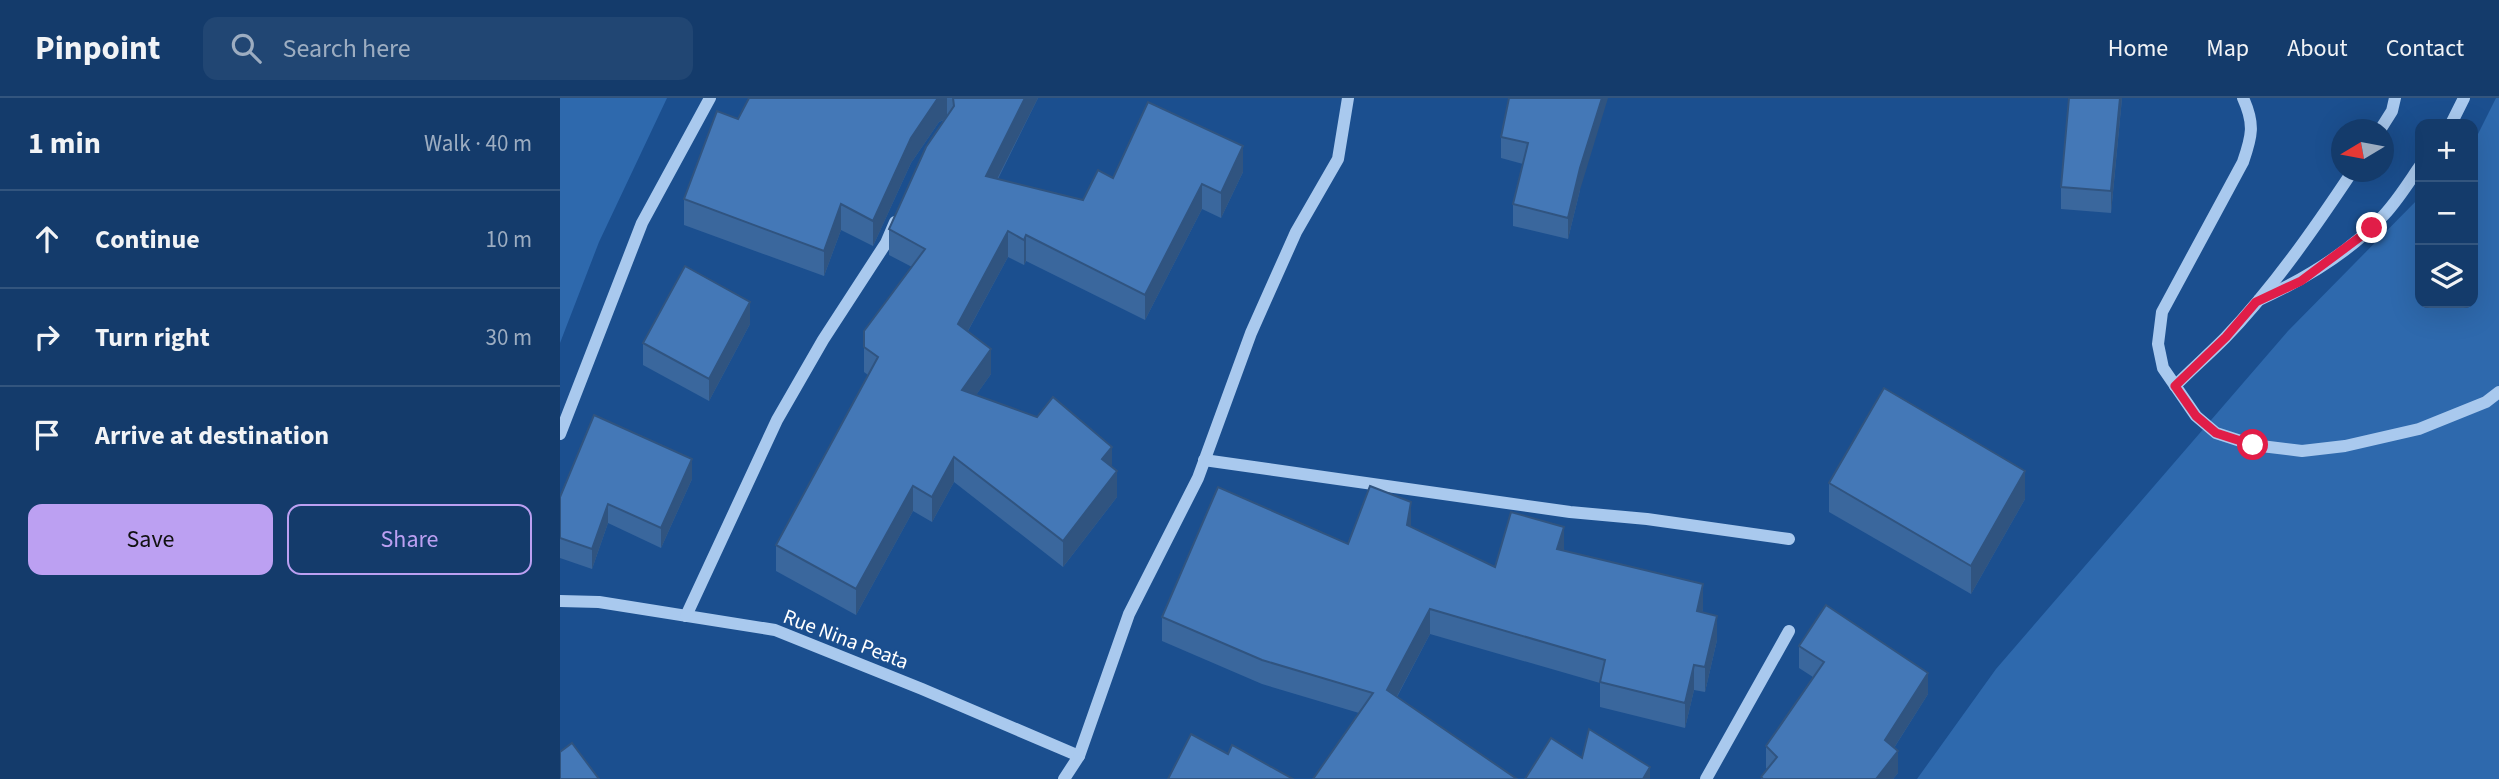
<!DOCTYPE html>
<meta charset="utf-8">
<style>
:root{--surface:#143b6b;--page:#214673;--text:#f1f3f6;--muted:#9dadc1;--line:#33557e;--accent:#bca0f2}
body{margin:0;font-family:"Source Sans 3",sans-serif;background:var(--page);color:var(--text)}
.controls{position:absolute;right:21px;top:21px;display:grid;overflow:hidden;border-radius:14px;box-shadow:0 7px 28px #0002}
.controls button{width:63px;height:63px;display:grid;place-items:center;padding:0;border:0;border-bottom:2px solid var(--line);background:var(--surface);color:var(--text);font:35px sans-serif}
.compass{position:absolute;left:1771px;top:21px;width:63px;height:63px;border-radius:50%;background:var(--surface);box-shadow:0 7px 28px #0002;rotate:260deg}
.stop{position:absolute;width:21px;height:21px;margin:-16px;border:5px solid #e11d48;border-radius:50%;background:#fff}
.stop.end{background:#e11d48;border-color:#fff;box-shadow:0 2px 7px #0008}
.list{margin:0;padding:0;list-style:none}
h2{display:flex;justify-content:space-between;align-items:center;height:91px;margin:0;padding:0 28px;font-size:30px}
h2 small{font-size:23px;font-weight:400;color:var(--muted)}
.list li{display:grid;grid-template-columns:46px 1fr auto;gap:21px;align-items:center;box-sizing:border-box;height:98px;padding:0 28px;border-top:2px solid var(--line)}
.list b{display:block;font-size:26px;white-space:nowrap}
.list em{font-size:23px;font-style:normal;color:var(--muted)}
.actions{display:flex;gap:14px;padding:21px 28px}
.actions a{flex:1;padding:16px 0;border:2px solid var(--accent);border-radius:14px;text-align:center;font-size:24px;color:var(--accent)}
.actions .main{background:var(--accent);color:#111}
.icon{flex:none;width:38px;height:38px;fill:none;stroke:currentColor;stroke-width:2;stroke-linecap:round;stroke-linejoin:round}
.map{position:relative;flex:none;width:1939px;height:681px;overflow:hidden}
header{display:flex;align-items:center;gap:42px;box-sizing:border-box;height:98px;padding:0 35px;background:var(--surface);border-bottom:2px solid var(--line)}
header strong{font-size:33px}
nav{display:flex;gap:38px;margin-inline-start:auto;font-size:24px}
.search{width:490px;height:63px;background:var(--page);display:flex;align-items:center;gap:18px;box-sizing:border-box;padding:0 24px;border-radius:14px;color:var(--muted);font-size:26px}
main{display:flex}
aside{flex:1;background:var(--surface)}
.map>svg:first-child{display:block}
.green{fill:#2e69ad}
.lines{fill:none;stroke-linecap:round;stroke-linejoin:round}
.minor{stroke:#a9c9ee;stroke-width:12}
.wall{fill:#3a679d}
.shaded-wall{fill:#305480}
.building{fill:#4478b7;stroke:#305480;stroke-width:2}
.route{stroke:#e11d48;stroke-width:9}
.labels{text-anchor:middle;stroke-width:5;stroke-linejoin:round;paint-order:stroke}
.street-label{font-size:21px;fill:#fff;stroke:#1b4f8f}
</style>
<header>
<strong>Pinpoint</strong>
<div class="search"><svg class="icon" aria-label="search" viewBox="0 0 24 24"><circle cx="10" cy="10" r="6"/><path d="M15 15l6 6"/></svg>Search here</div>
<nav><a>Home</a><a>Map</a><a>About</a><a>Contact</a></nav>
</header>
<main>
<aside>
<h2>1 min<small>Walk · 40 m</small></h2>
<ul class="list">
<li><svg class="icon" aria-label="ahead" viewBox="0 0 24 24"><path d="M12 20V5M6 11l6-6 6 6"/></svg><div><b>Continue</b></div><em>10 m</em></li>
<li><svg class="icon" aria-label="right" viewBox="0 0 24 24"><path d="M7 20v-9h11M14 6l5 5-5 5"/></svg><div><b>Turn right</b></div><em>30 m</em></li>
<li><svg class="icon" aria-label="arrive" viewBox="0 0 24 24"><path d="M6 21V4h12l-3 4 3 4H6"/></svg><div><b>Arrive at destination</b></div></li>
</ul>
<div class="actions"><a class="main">Save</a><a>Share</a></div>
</aside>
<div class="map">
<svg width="1939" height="681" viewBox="0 0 1939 681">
<rect width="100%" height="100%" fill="#1b4f8f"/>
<!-- green -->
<g class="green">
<path d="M 0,0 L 107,0 L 39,144 L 0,245 Z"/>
<path d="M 1936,0 L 1939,0 L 1939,681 L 1357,681 L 1436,571 L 1728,233 L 1860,99 L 1860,205 L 1913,205 L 1913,46 Z"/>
</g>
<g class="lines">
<!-- minor -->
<g class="minor">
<path d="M 1683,0 C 1695,26 1692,38 1683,64 L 1602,214 L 1598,246 L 1603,270 L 1636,318 L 1656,335 L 1693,347 L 1742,353 L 1785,348 L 1859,331 L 1926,304 L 1939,294"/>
<path d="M 1891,26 L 1904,0"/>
<path d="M 1820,32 L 1832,13 L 1835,0"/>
<path d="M 1699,202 C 1743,182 1791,153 1824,117 C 1838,102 1849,84 1860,68"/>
<path d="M 1615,288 C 1631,272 1649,256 1665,240 C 1713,190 1754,131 1792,74"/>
<path d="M 0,336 L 82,125 L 150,0"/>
<path d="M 644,362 L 1010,414 L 1087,421 L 1229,441"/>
<path d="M 0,503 L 39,504 L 215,532 L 362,591 L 519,658 L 504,681"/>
<path d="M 126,518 L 217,322 L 263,242 L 326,145 L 335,124"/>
<path d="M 519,658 L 569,516 L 638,380 L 691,235 L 736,134 L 778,61 L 788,0"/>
<path d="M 1146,681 L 1229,533"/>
</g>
</g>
<!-- wall -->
<g class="wall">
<path d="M 189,0 L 478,0 L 438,81 L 523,102 L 553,80 L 683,74 L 661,120 L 642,111 L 585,222 L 466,163 L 464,167 L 448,159 L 408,233 L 431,276 L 416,297 L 552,369 L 557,399 L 503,469 L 394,384 L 372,424 L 353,413 L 296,517 L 216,473 L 216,447 L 308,277 L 304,274 L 304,233 L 352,169 L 329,157 L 329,131 L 384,22 L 379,24 L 351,65 L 313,148 L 281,132 L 264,178 L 124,127 L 124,101 L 178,21 Z"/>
<path d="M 949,0 L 1020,92 L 1008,141 L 953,128 L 953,106 L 963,66 L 941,60 L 941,39 Z"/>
<path d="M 1562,0 L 1551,115 L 1501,111 L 1501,89 Z"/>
<path d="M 190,226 L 149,303 L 83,267 L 83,245 Z"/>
<path d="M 132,381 L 101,450 L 48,425 L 32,471 L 0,460 L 0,399 Z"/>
<path d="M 1269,385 L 1465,401 L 1411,496 L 1269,414 Z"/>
<path d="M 851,429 L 935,469 L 1004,453 L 1143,511 L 1142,514 L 1157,542 L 1145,594 L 1134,592 L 1125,630 L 1040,609 L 1040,585 L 870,536 L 837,599 L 799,615 L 702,586 L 602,543 L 602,519 L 788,446 Z"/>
<path d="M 1239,548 L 1368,596 L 1334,650 L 1338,675 L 1333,681 L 1201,681 L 1201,679 L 1207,671 L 1206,670 L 1206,648 L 1253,579 L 1239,570 Z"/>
</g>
<!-- shaded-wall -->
<g class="shaded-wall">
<path d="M 378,0 L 387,0 L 387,20 L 379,24 L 351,65 L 313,148 L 313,123 L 351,40 Z"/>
<path d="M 465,0 L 478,0 L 426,103 L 426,78 Z"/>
<path d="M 1042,0 L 1048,0 L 1020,92 L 1008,141 L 1008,120 L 1020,70 Z"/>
<path d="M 1560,0 L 1562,0 L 1551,115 L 1551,93 Z"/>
<path d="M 683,48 L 683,74 L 661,120 L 661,95 Z"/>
<path d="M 642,86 L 642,111 L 585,222 L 585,197 Z"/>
<path d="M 281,106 L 281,132 L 264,178 L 264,153 Z"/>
<path d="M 448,133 L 448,159 L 398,251 L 398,226 Z"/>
<path d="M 466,137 L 466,163 L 464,167 L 464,142 Z"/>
<path d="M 190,204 L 190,226 L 149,303 L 149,281 Z"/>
<path d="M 431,251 L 431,276 L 402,317 L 402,292 Z"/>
<path d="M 552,349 L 552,374 L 542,361 Z"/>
<path d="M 394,359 L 394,384 L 372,424 L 372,399 Z"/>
<path d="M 132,361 L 132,381 L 101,450 L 101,430 Z"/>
<path d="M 557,373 L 557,399 L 503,469 L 503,443 Z"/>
<path d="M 1465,373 L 1465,401 L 1411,496 L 1411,468 Z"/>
<path d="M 353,388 L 353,413 L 296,517 L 296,491 Z"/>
<path d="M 851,404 L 851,429 L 847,427 Z"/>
<path d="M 48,406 L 48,425 L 32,471 L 32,451 Z"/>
<path d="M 1004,429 L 1004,454 L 997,451 Z"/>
<path d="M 1143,486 L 1143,511 L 1137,538 L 1137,513 Z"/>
<path d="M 870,511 L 870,536 L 827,617 L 827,592 Z"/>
<path d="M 1157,518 L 1157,542 L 1145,594 L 1145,569 Z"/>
<path d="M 1134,567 L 1134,592 L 1125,630 L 1125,605 Z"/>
<path d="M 1368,575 L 1368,596 L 1325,664 L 1325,642 Z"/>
<path d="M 1338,653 L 1338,675 L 1333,681 L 1316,681 Z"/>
<path d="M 1090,669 L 1090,681 L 1083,681 Z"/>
</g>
<!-- building -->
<g class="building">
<path d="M 189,0 L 378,0 L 351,40 L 313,123 L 281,106 L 264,153 L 124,101 L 157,13 L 178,21 Z"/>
<path d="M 393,0 L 465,0 L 426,78 L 523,102 L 538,72 L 553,80 L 588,4 L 683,48 L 661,95 L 642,86 L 585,197 L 466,137 L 464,142 L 448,133 L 398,226 L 431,251 L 402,292 L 477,319 L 493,299 L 552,349 L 542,361 L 557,373 L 503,443 L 394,359 L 372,399 L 353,388 L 296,491 L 216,447 L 318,259 L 304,249 L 304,233 L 365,151 L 329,131 L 366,49 L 394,8 Z"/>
<path d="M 949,0 L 1042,0 L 1020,70 L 1008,120 L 953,106 L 968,45 L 941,39 Z"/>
<path d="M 1509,0 L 1560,0 L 1551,93 L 1501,89 Z"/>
<path d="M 125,168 L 190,204 L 149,281 L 83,245 Z"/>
<path d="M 1324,290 L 1465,373 L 1411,468 L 1269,385 Z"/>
<path d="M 34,317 L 132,361 L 101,430 L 48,406 L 32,451 L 0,440 L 0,399 Z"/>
<path d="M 810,388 L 851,404 L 847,427 L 935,469 L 951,414 L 1004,429 L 997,451 L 1143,486 L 1137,513 L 1157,518 L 1145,569 L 1134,567 L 1125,605 L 1040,584 L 1045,562 L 870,511 L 827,592 L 957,681 L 753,681 L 813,595 L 702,562 L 602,519 L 658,389 L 788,446 Z"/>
<path d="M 1266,507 L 1368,575 L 1325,642 L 1338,653 L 1316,681 L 1203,681 L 1201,679 L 1217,659 L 1206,648 L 1264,564 L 1239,548 Z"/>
<path d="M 1029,631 L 1090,669 L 1083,681 L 965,681 L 991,640 L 1022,660 Z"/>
<path d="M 631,636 L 668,656 L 672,647 L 733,681 L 608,681 Z"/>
<path d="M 12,645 L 39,681 L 0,681 L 0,654 Z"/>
</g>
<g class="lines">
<!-- route -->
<path class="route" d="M 1693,347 L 1656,335 L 1636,318 L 1615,288 L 1666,239 L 1696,204 L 1741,183 L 1812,130"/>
</g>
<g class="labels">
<!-- street labels -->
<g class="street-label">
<text transform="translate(286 541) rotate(21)" y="7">Rue Nina Peata</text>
</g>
</g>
</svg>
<div class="controls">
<button>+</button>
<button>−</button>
<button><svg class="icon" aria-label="layers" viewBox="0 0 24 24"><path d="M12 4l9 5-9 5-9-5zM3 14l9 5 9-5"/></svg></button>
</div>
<svg class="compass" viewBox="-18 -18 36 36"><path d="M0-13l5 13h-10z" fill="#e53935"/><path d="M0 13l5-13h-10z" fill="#9dadc1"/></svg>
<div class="stop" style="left:1693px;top:347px"></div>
<div class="stop end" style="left:1812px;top:130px"></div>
</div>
</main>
